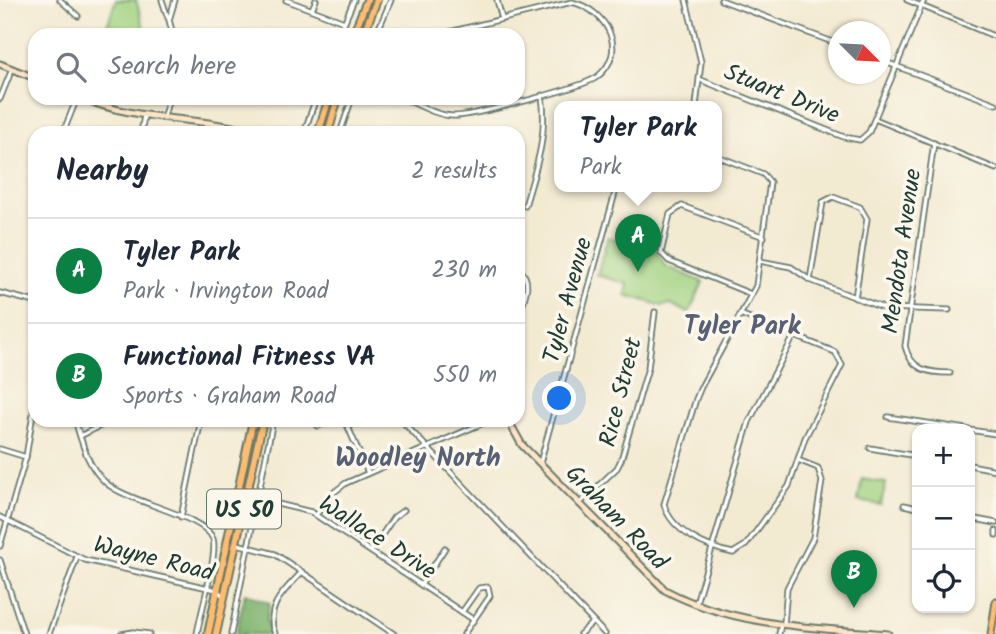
<!DOCTYPE html>
<meta charset="utf-8">
<style>
:root{--surface:#fff;--page:#f2f2f3;--text:#1f2937;--muted:#747a83;--line:#e0e1e3;--accent:#0b8043}
body{margin:0;font-family:Kalam,sans-serif;background:var(--page);color:var(--text)}
.controls{position:absolute;right:21px;bottom:21px;display:grid;overflow:hidden;border-radius:14px;box-shadow:0 2px 5px #0004}
.controls button{width:63px;height:63px;display:grid;place-items:center;padding:0;border:0;border-bottom:2px solid var(--line);background:var(--surface);color:var(--text);font:35px sans-serif}
.compass{position:absolute;left:828px;top:21px;width:63px;height:63px;border-radius:50%;background:var(--surface);box-shadow:0 2px 5px #0004;rotate:114deg}
.you{position:absolute;left:560px;top:399px;width:24px;height:24px;margin:-18px;border:5px solid #fff;border-radius:50%;background:#1a73e8;box-shadow:0 0 0 10px #1a73e833}
.badge{display:grid;place-items:center;width:46px;height:46px;border-radius:50%;background:var(--accent);color:#fff;font-size:23px;font-weight:700}
.pin{position:absolute;translate:-50% -58px;filter:drop-shadow(0 2px 4px #0008)}
.pin::after{content:'';position:absolute;top:37px;width:24px;height:21px;background:inherit;clip-path:polygon(0 0,100% 0,50% 100%)}
.popup{position:absolute;left:554px;top:101px;width:168px;height:91px;box-sizing:border-box;display:grid;place-content:center;border-radius:14px;background:var(--surface);filter:drop-shadow(0 2px 5px #0005);font-size:23px;white-space:nowrap;color:var(--muted)}
.popup b{font-size:26px;color:var(--text)}
.popup::after{content:'';position:absolute;left:50%;top:100%;margin-left:-14px;border:14px solid transparent;border-top-color:var(--surface)}
.list{margin:0;padding:0;list-style:none}
h2{display:flex;justify-content:space-between;align-items:center;height:91px;margin:0;padding:0 28px;font-size:30px}
h2 small{font-size:23px;font-weight:400;color:var(--muted)}
.list li{display:grid;grid-template-columns:46px 1fr auto;gap:21px;align-items:center;box-sizing:border-box;height:105px;padding:0 28px;border-top:2px solid var(--line)}
.list b{display:block;font-size:26px;white-space:nowrap}
.list p{margin:0;font-size:23px;white-space:nowrap;color:var(--muted)}
.list em{font-size:23px;font-style:normal;color:var(--muted)}
.icon{flex:none;width:38px;height:38px;fill:none;stroke:currentColor;stroke-width:2;stroke-linecap:round;stroke-linejoin:round}
.map{position:relative;flex:none;width:996px;height:634px;overflow:hidden}
.search{position:absolute;background:var(--surface);box-shadow:0 2px 5px #0004;left:28px;top:28px;width:497px;height:77px;display:flex;align-items:center;gap:18px;box-sizing:border-box;padding:0 24px;border-radius:21px;color:var(--muted);font-size:26px}
.panel{position:absolute;background:var(--surface);box-shadow:0 2px 5px #0004;left:28px;top:126px;width:497px;height:301px;border-radius:21px}
.map>svg:first-child{display:block}
.green{fill:#a2d382;stroke:#60885b;stroke-width:2}
.forest{fill:#81b570;stroke:#507952;stroke-width:2}
.lines{fill:none;stroke-linecap:round;stroke-linejoin:round}
.street-casing{stroke:#697a6b;stroke-width:7}
.secondary-casing{stroke:#697a6b;stroke-width:9}
.primary-casing{stroke:#697a6b;stroke-width:9}
.highway-casing{stroke:#697a6b;stroke-width:10}
.street{stroke:#fff;stroke-width:3.5}
.secondary{stroke:#fee4c6;stroke-width:5}
.primary{stroke:#fdbc70;stroke-width:5}
.highway{stroke:#fdbc70;stroke-width:6}
.labels{text-anchor:middle;stroke-width:7;stroke-linejoin:round;paint-order:stroke}
.shield{fill:#fbf7ec;stroke:#61756b;stroke-width:2}
.shield-label{font-size:23px;font-weight:bold;fill:#1f3d34}
.street-label{font-size:24px;fill:#1f3d34;stroke:#fbf7ec}
.neighbourhood-label{font-size:26px;font-weight:bold;fill:#576176;stroke:#fbf7ec}
</style>
<div class="map">
<svg width="996" height="634" viewBox="0 0 996 634">
<rect width="100%" height="100%" fill="#fbf7ec"/>
<filter id="ink" filterUnits="userSpaceOnUse"><feTurbulence type="fractalNoise" baseFrequency=".0143" numOctaves="2"/><feDisplacementMap in="SourceGraphic" scale="14" xChannelSelector="R" yChannelSelector="G"/><feConvolveMatrix kernelMatrix="1 2 1 2 8 2 1 2 1" color-interpolation-filters="sRGB"/></filter>
<filter id="wash" filterUnits="userSpaceOnUse"><feTurbulence type="fractalNoise" baseFrequency=".00686" numOctaves="4" result="noise"/><feDisplacementMap in="SourceGraphic" scale="28" xChannelSelector="R" yChannelSelector="G"/><feGaussianBlur stdDeviation="1.57" result="paint"/><feColorMatrix in="noise" values="0 0 0 0 0 0 0 0 0 0 0 0 0 0 0 0 0 1.4 0 .05"/><feComposite in="paint" operator="in"/></filter>
<g filter="url(#wash)">
<rect width="100%" height="100%" fill="#f3ead2"/>
<!-- green -->
<g class="green">
<path d="M 116,0 L 136,0 L 146,35 L 108,35 L 107,26 Z"/>
<path d="M 608,237 L 656,251 L 665,266 L 703,282 L 689,313 L 670,304 L 663,306 L 626,295 L 628,284 L 597,275 Z"/>
<path d="M 862,479 L 886,483 L 881,505 L 858,501 Z"/>
</g>
<!-- forest -->
<path class="forest" d="M 245,593 L 270,603 L 267,619 L 270,634 L 236,634 Z"/>
</g>
<g filter="url(#ink)">
<g class="lines">
<defs>
<g id="street">
<path d="M 60,0 L 78,16"/>
<path d="M 162,0 L 168,18"/>
<path d="M 286,0 L 344,22"/>
<path d="M 497,0 L 502,19"/>
<path d="M 686,0 L 701,62 L 696,106"/>
<path d="M 721,0 L 838,44"/>
<path d="M 907,0 L 996,37"/>
<path d="M 312,9 L 316,0"/>
<path d="M 173,35 L 169,20 L 175,0"/>
<path d="M 339,35 L 354,0"/>
<path d="M 376,35 L 391,0"/>
<path d="M 880,60 L 996,104"/>
<path d="M 701,80 L 844,137 L 860,140 L 869,132 L 924,0"/>
<path d="M 403,98 C 419,105 435,115 453,116 C 469,117 584,87 597,77 C 630,51 606,10 572,2 L 437,35"/>
<path d="M 0,99 L 12,69"/>
<path d="M 164,116 L 169,98"/>
<path d="M 875,119 L 996,169"/>
<path d="M 63,133 L 77,98"/>
<path d="M 141,133 L 144,116"/>
<path d="M 304,133 L 316,98"/>
<path d="M 340,133 L 352,98"/>
<path d="M 934,143 L 905,346 C 911,370 928,373 950,373"/>
<path d="M 717,156 L 763,174 L 770,182 L 756,286 L 701,387 L 696,399 L 664,504 C 671,532 708,548 733,553 L 746,545 L 789,486 L 805,438 L 842,365 L 835,352 L 740,314"/>
<path d="M 525,206 C 536,168 548,135 542,95"/>
<path d="M 760,261 L 791,267 L 810,280 L 883,308 L 949,310"/>
<path d="M 518,269 C 535,280 523,301 518,317"/>
<path d="M 810,280 L 823,202 L 833,197 L 860,207 L 867,219 L 855,298"/>
<path d="M 0,293 L 35,302"/>
<path d="M 751,294 L 669,261 L 661,253 L 670,214 L 682,206 L 764,237"/>
<path d="M 888,417 L 966,429"/>
<path d="M 75,420 C 82,442 87,466 105,482 C 127,503 205,515 213,539 C 218,554 200,615 197,634"/>
<path d="M 312,420 L 318,426 L 334,420"/>
<path d="M 345,420 L 368,473"/>
<path d="M 401,420 L 605,634"/>
<path d="M 970,430 L 996,434"/>
<path d="M 80,436 L 112,420"/>
<path d="M 870,448 L 917,456"/>
<path d="M 0,449 L 26,457"/>
<path d="M 540,463 L 617,186"/>
<path d="M 970,465 L 996,470"/>
<path d="M 257,499 L 311,512 L 474,620"/>
<path d="M 579,504 L 617,468 L 621,460 L 648,368 L 655,312"/>
<path d="M 904,505 L 917,508"/>
<path d="M 316,515 L 333,493 L 346,483 L 490,420"/>
<path d="M 0,517 L 85,560 L 217,590 L 224,597"/>
<path d="M 181,517 L 201,420"/>
<path d="M 970,518 L 996,523"/>
<path d="M 996,531 L 996,535"/>
<path d="M 237,544 L 275,554 L 394,634"/>
<path d="M 0,546 L 26,457 L 35,401"/>
<path d="M 371,551 L 394,517 L 404,510"/>
<path d="M 0,560 L 24,634"/>
<path d="M 421,585 L 445,548"/>
<path d="M 696,603 L 749,422 L 794,336"/>
<path d="M 462,612 L 479,588 L 488,587 L 490,596 L 464,634"/>
<path d="M 784,624 L 787,588 L 813,538 L 822,481 L 818,468 L 798,460"/>
<path d="M 49,634 L 77,557"/>
<path d="M 121,634 L 133,632 L 149,634"/>
<path d="M 231,634 L 273,420"/>
<path d="M 275,634 C 264,607 285,590 302,572"/>
<path d="M 580,634 L 593,622"/>
<path d="M 779,634 L 781,624"/>
</g>
<g id="secondary">
<path d="M 0,64 L 35,78"/>
<path d="M 82,98 C 138,122 200,116 257,133"/>
<path d="M 229,128 L 239,133"/>
<path d="M 508,420 L 522,445 L 665,590 C 732,626 814,628 888,634"/>
</g>
<path id="primary" d="M 991,634 L 996,601"/>
<g id="highway">
<path d="M 353,35 L 367,0"/>
<path d="M 363,35 L 377,0"/>
<path d="M 318,133 L 329,98"/>
<path d="M 328,133 L 338,98"/>
<path d="M 208,634 L 253,420"/>
<path d="M 216,634 L 263,420"/>
</g>
</defs>
<!-- street casing -->
<use href="#street" class="street-casing"/>
<!-- secondary casing -->
<use href="#secondary" class="secondary-casing"/>
<!-- primary casing -->
<use href="#primary" class="primary-casing"/>
<!-- highway casing -->
<use href="#highway" class="highway-casing"/>
<!-- street -->
<use href="#street" class="street"/>
<!-- secondary -->
<use href="#secondary" class="secondary"/>
<!-- primary -->
<use href="#primary" class="primary"/>
<!-- highway -->
<use href="#highway" class="highway"/>
</g>
</g>
<g class="labels">
<!-- shield labels -->
<rect class="shield" x="207" y="489.5" width="74" height="39" rx="5"/>
<g class="shield-label">
<text x="244" y="517">US 50</text>
</g>
<!-- street labels -->
<g class="street-label">
<text transform="translate(782 93) rotate(22)" y="8">Stuart Drive</text>
<text transform="translate(901 251) rotate(-82)" y="8">Mendota Avenue</text>
<text transform="translate(567 300) rotate(-75)" y="8">Tyler Avenue</text>
<text transform="translate(620 392) rotate(-76)" y="8">Rice Street</text>
<text transform="translate(617 517) rotate(46)" y="8">Graham Road</text>
<text transform="translate(378 537) rotate(33)" y="8">Wallace Drive</text>
<text transform="translate(154 558) rotate(14)" y="8">Wayne Road</text>
</g>
<!-- neighbourhood labels -->
<g class="neighbourhood-label">
<text x="742" y="334">Tyler Park</text>
<text x="418" y="466">Woodley North</text>
</g>
</g>
</svg>
<div class="controls">
<button>+</button>
<button>−</button>
<button><svg class="icon" aria-label="locate" viewBox="0 0 24 24"><circle cx="12" cy="12" r="6"/><path d="M12 2v4M12 18v4M2 12h4M18 12h4"/></svg></button>
</div>
<svg class="compass" viewBox="-18 -18 36 36"><path d="M0-13l5 13h-10z" fill="#e53935"/><path d="M0 13l5-13h-10z" fill="#747a83"/></svg>
<div class="you"></div>
<div class="pin badge" style="left:638px;top:272px">A</div>
<div class="popup"><b>Tyler Park</b>Park</div>
<div class="pin badge" style="left:854px;top:608px">B</div>
<div class="search"><svg class="icon" aria-label="search" viewBox="0 0 24 24"><circle cx="10" cy="10" r="6"/><path d="M15 15l6 6"/></svg>Search here</div>
<section class="panel">
<h2>Nearby<small>2 results</small></h2>
<ul class="list">
<li><span class="badge">A</span><div><b>Tyler Park</b><p>Park · Irvington Road</p></div><em>230 m</em></li>
<li><span class="badge">B</span><div><b>Functional Fitness VA</b><p>Sports · Graham Road</p></div><em>550 m</em></li>
</ul>
</section>
</div>
